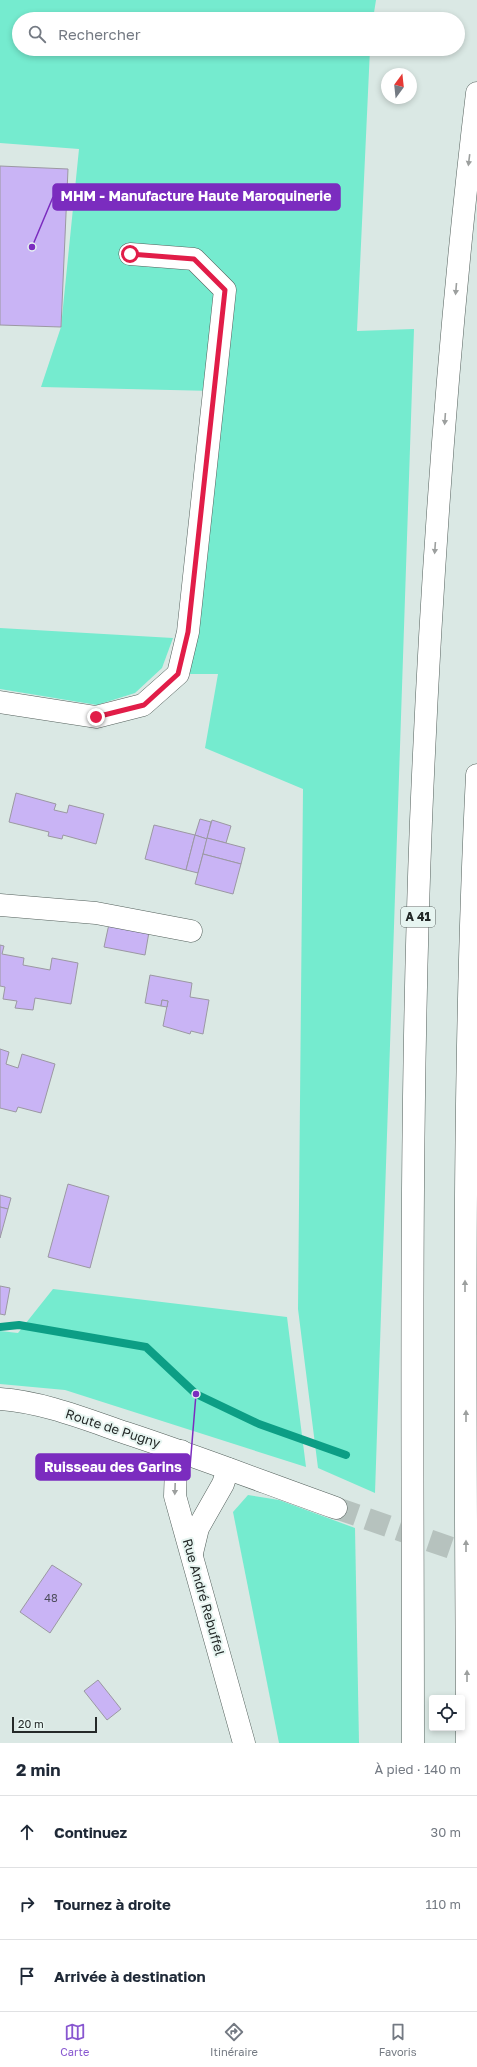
<!DOCTYPE html>
<html lang="fr">
<meta charset="utf-8">
<style>
:root{--surface:#fff;--page:#f2f2f3;--text:#1f2937;--muted:#747a83;--line:#e0e1e3;--accent:#8857d0}
body{margin:0;font-family:"Golos Text",sans-serif;background:var(--page);color:var(--text)}
.controls{position:absolute;right:12px;bottom:12px;display:grid;overflow:hidden;border-radius:4px;box-shadow:0 2px 6px #0003}
.controls button{width:36px;height:36px;display:grid;place-items:center;padding:0;border:0;border-bottom:1px solid var(--line);background:var(--surface);color:var(--text);font:20px sans-serif}
.compass{position:absolute;left:381px;top:68px;width:36px;height:36px;border-radius:50%;background:var(--surface);box-shadow:0 2px 6px #0003;rotate:15deg}
.scale{position:absolute;left:12px;bottom:10px;width:85px;box-sizing:border-box;padding-left:4px;border:2px solid #242928;border-top:0;font-size:11px;line-height:14px;white-space:nowrap;color:#242928;-webkit-text-stroke:3px #e7f5f1;paint-order:stroke}
.stop{position:absolute;width:12px;height:12px;margin:-9px;border:3px solid #e11d48;border-radius:50%;background:#fff}
.stop.end{background:#e11d48;border-color:#fff;box-shadow:0 1px 4px #0008}
.list{margin:0;padding:0;list-style:none}
h2{display:flex;justify-content:space-between;align-items:center;height:52px;margin:0;padding:0 16px;font-size:17px}
h2 small{font-size:13px;font-weight:400;color:var(--muted)}
.list li{display:grid;grid-template-columns:26px 1fr auto;gap:12px;align-items:center;box-sizing:border-box;height:72px;padding:0 16px;border-top:1px solid var(--line)}
.list b{display:block;font-size:15px;white-space:nowrap}
.list em{font-size:13px;font-style:normal;color:var(--muted)}
.icon{flex:none;width:22px;height:22px;fill:none;stroke:currentColor;stroke-width:2;stroke-linecap:round;stroke-linejoin:round}
.map{position:relative;flex:none;width:477px;height:1743px;overflow:hidden}
.search{position:absolute;background:var(--surface);box-shadow:0 2px 6px #0003;left:12px;right:12px;top:12px;height:44px;display:flex;align-items:center;gap:10px;box-sizing:border-box;padding:0 14px;border-radius:22px;color:var(--muted);font-size:15px}
.sheet{height:268px;background:var(--surface)}
nav{display:flex;justify-content:space-around;align-items:center;box-sizing:border-box;height:56px;border-top:1px solid var(--line);background:var(--surface);font-size:11px;color:var(--muted)}
nav a{display:grid;justify-items:center;gap:2px}
nav .on{color:var(--accent)}
.map>svg:first-child{display:block}
.green{fill:#75ebcf}
.lines{fill:none;stroke-linecap:round;stroke-linejoin:round}
.stream{stroke:#0c9e85;stroke-width:8}
.building{fill:#c9b4f5;stroke:#9b98a2}
.minor-tunnel{stroke:#b6c2be;stroke-width:22;stroke-dasharray:22 11;stroke-linecap:butt}
.minor-casing{stroke:#54605c;stroke-width:23}
.highway-casing{stroke:#54605c;stroke-width:23}
.minor{stroke:#fff;stroke-width:22}
.highway{stroke:#fff;stroke-width:22}
.oneway{fill:#9c9f9e}
.route{stroke:#e11d48;stroke-width:5}
.labels{text-anchor:middle;stroke-width:4;stroke-linejoin:round;paint-order:stroke}
.number-label{font-size:11px;fill:#4d4c5b}
.shield{fill:#e7f5f1;stroke:#5e6664;stroke-width:1}
.shield-label{font-size:12px;font-weight:bold;fill:#242928}
.street-label{font-size:13px;fill:#242928;stroke:#e7f5f1}
.leader{fill:none;stroke:#7b2cbf;stroke-width:1.5}
.callout-dot{fill:#7b2cbf;stroke:#e7f5f1;stroke-width:1.5}
.callout{fill:#7b2cbf;stroke:#7b2cbf;stroke-width:1.5}
.callout-label{font-size:14px;text-anchor:middle;font-weight:bold;fill:#fff}
</style>
<div class="map">
<svg width="477" height="1743" viewBox="0 0 477 1743">
<rect width="100%" height="100%" fill="#dae8e4"/>
<!-- green -->
<g class="green">
<path d="M 0,0 L 376,0 L 373,19 L 19,19 L 19,49 L 370,49 L 357,331 L 414,329 L 375,1493 L 318,1468 L 298,1309 L 303,789 L 205,748 L 218,674 L 178,674 L 214,391 L 41,387 L 61,327 L 79,149 L 0,143 Z"/>
<path d="M 0,628 L 173,638 L 162,668 L 135,693 L 97,705 L 0,689 Z"/>
<path d="M 53,1289 L 287,1317 L 306,1467 L 65,1390 L 0,1384 L 0,1331 L 18,1333 Z"/>
<path d="M 248,1495 L 279,1500 L 355,1528 L 359,1743 L 279,1743 L 233,1512 Z"/>
</g>
<g class="lines">
<!-- stream -->
<path class="stream" d="M 0,1327 L 19,1325 L 146,1347 L 196,1394 L 259,1424 L 346,1455"/>
</g>
<!-- building -->
<g class="building">
<path d="M 0,166 L 68,169 L 61,327 L 0,325 Z"/>
<path d="M 16,793 L 56,804 L 54,810 L 67,813 L 69,805 L 104,814 L 96,844 L 63,835 L 62,839 L 48,836 L 49,832 L 9,822 Z"/>
<path d="M 200,819 L 211,822 L 207,839 L 195,835 Z"/>
<path d="M 212,820 L 231,826 L 226,843 L 207,838 Z"/>
<path d="M 154,825 L 195,835 L 186,870 L 145,859 Z"/>
<path d="M 195,835 L 207,839 L 198,873 L 186,870 Z"/>
<path d="M 207,838 L 245,848 L 241,864 L 203,854 Z"/>
<path d="M 203,854 L 241,864 L 233,894 L 195,884 Z"/>
<path d="M 109,924 L 149,932 L 145,955 L 104,947 Z"/>
<path d="M 0,945 L 4,946 L 2,954 L 24,958 L 23,965 L 50,970 L 52,958 L 78,963 L 71,1004 L 35,998 L 33,1010 L 15,1008 L 17,1001 L 3,999 L 5,987 L 0,986 Z"/>
<path d="M 150,975 L 192,983 L 190,997 L 209,1000 L 203,1034 L 191,1031 L 190,1034 L 163,1026 L 168,1001 L 162,1000 L 161,1006 L 145,1003 Z"/>
<path d="M 162,1000 L 168,1001 L 167,1007 L 161,1006 Z"/>
<path d="M 0,1049 L 9,1052 L 6,1064 L 18,1068 L 22,1054 L 55,1064 L 41,1113 L 18,1107 L 16,1112 L 0,1108 Z"/>
<path d="M 68,1184 L 109,1196 L 90,1268 L 48,1257 Z"/>
<path d="M 0,1195 L 11,1198 L 8,1209 L 0,1207 Z"/>
<path d="M 0,1207 L 8,1209 L 0,1238 Z"/>
<path d="M 0,1286 L 10,1288 L 5,1315 L 0,1314 Z"/>
<path d="M 52,1565 L 82,1584 L 50,1633 L 20,1612 Z"/>
<path d="M 98,1680 L 121,1709 L 107,1720 L 84,1691 Z"/>
</g>
<g class="lines">
<!-- minor-tunnel -->
<path class="minor-tunnel" d="M 336,1508 L 477,1557"/>
<defs>
<g id="minor">
<path d="M 0,702 L 96,717 L 143,705 L 178,674 L 188,632 L 225,290 L 194,259 L 130,254"/>
<path d="M 0,905 L 96,913 L 191,931"/>
<path d="M 0,1399 C 43,1402 85,1419 126,1433 C 196,1456 266,1483 336,1508"/>
<path d="M 181,1451 L 176,1466 L 175,1496 L 244,1743"/>
<path d="M 192,1553 L 198,1528 L 223,1484 L 228,1469"/>
</g>
<g id="highway">
<path d="M 413,1743 C 413,1436 409,1128 421,821 C 431,578 448,335 477,93"/>
<path d="M 467,1743 C 466,1421 461,1098 477,775"/>
</g>
</defs>
<!-- minor casing -->
<use href="#minor" class="minor-casing"/>
<!-- highway casing -->
<use href="#highway" class="highway-casing"/>
<!-- minor -->
<use href="#minor" class="minor"/>
<!-- highway -->
<use href="#highway" class="highway"/>
</g>
<!-- one-way arrows -->
<defs><path id="oneway-solid" d="M-6-.8H1V-3.2L6.5 0L1 3.2V.8H-6Z"/></defs>
<g class="oneway">
<use href="#oneway-solid" transform="translate(469 160) rotate(97)"/>
<use href="#oneway-solid" transform="translate(456 289) rotate(95)"/>
<use href="#oneway-solid" transform="translate(445 419) rotate(94)"/>
<use href="#oneway-solid" transform="translate(435 548) rotate(94)"/>
<use href="#oneway-solid" transform="translate(465 1286) rotate(-90)"/>
<use href="#oneway-solid" transform="translate(466 1416) rotate(-90)"/>
<use href="#oneway-solid" transform="translate(175 1489) rotate(92)"/>
<use href="#oneway-solid" transform="translate(466 1546) rotate(-90)"/>
<use href="#oneway-solid" transform="translate(467 1676) rotate(-90)"/>
</g>
<g class="lines">
<!-- route -->
<path class="route" d="M 96,717 L 144,705 L 178,674 L 188,632 L 225,290 L 194,259 L 130,254"/>
</g>
<g class="labels">
<!-- number labels -->
<g class="number-label">
<text x="51" y="1602">48</text>
</g>
<!-- shield labels -->
<rect class="shield" x="401" y="907" width="34" height="20" rx="3"/>
<g class="shield-label">
<text x="418" y="921">A 41</text>
</g>
<!-- street labels -->
<g class="street-label">
<text transform="translate(113 1428) rotate(18)" y="5">Route de Pugny</text>
<text transform="translate(204 1597) rotate(74)" y="5">Rue André Rebuffel</text>
</g>
</g>
<!-- callouts -->
<path class="leader" d="M32 247L53 197M196 1394L190 1467"/>
<g class="callout-dot">
<circle cx="32" cy="247" r="4"/>
<circle cx="196" cy="1394" r="4"/>
</g>
<g class="callout">
<rect x="53" y="184" width="287" height="26" rx="4"/>
<rect x="36" y="1454" width="154" height="26" rx="4"/>
</g>
<g class="callout-label">
<text x="196" y="201">MHM - Manufacture Haute Maroquinerie</text>
<text x="113" y="1472">Ruisseau des Garins</text>
</g>
</svg>
<div class="controls">
<button><svg class="icon" aria-label="locate" viewBox="0 0 24 24"><circle cx="12" cy="12" r="6"/><path d="M12 2v4M12 18v4M2 12h4M18 12h4"/></svg></button>
</div>
<svg class="compass" viewBox="-18 -18 36 36"><path d="M0-13l5 13h-10z" fill="#e53935"/><path d="M0 13l5-13h-10z" fill="#747a83"/></svg>
<div class="scale">20 m</div>
<div class="stop" style="left:130px;top:254px"></div>
<div class="stop end" style="left:96px;top:717px"></div>
<div class="search"><svg class="icon" aria-label="search" viewBox="0 0 24 24"><circle cx="10" cy="10" r="6"/><path d="M15 15l6 6"/></svg>Rechercher</div>
</div>
<section class="sheet">
<h2>2 min<small>À pied · 140 m</small></h2>
<ul class="list">
<li><svg class="icon" aria-label="ahead" viewBox="0 0 24 24"><path d="M12 20V5M6 11l6-6 6 6"/></svg><div><b>Continuez</b></div><em>30 m</em></li>
<li><svg class="icon" aria-label="right" viewBox="0 0 24 24"><path d="M7 20v-9h11M14 6l5 5-5 5"/></svg><div><b>Tournez à droite</b></div><em>110 m</em></li>
<li><svg class="icon" aria-label="arrive" viewBox="0 0 24 24"><path d="M6 21V4h12l-3 4 3 4H6"/></svg><div><b>Arrivée à destination</b></div></li>
</ul>
</section>
<nav>
<a class="on"><svg class="icon" aria-label="map" viewBox="0 0 24 24"><path d="M3 6l6-2 6 2 6-2v14l-6 2-6-2-6 2zM9 4v14M15 6v14"/></svg>Carte</a>
<a><svg class="icon" aria-label="directions" viewBox="0 0 24 24"><path d="M12 3l9 9-9 9-9-9zM9 14v-3h6M13 9l2 2-2 2"/></svg>Itinéraire</a>
<a><svg class="icon" aria-label="saved" viewBox="0 0 24 24"><path d="M7 4h10v16l-5-4-5 4z"/></svg>Favoris</a>
</nav>
